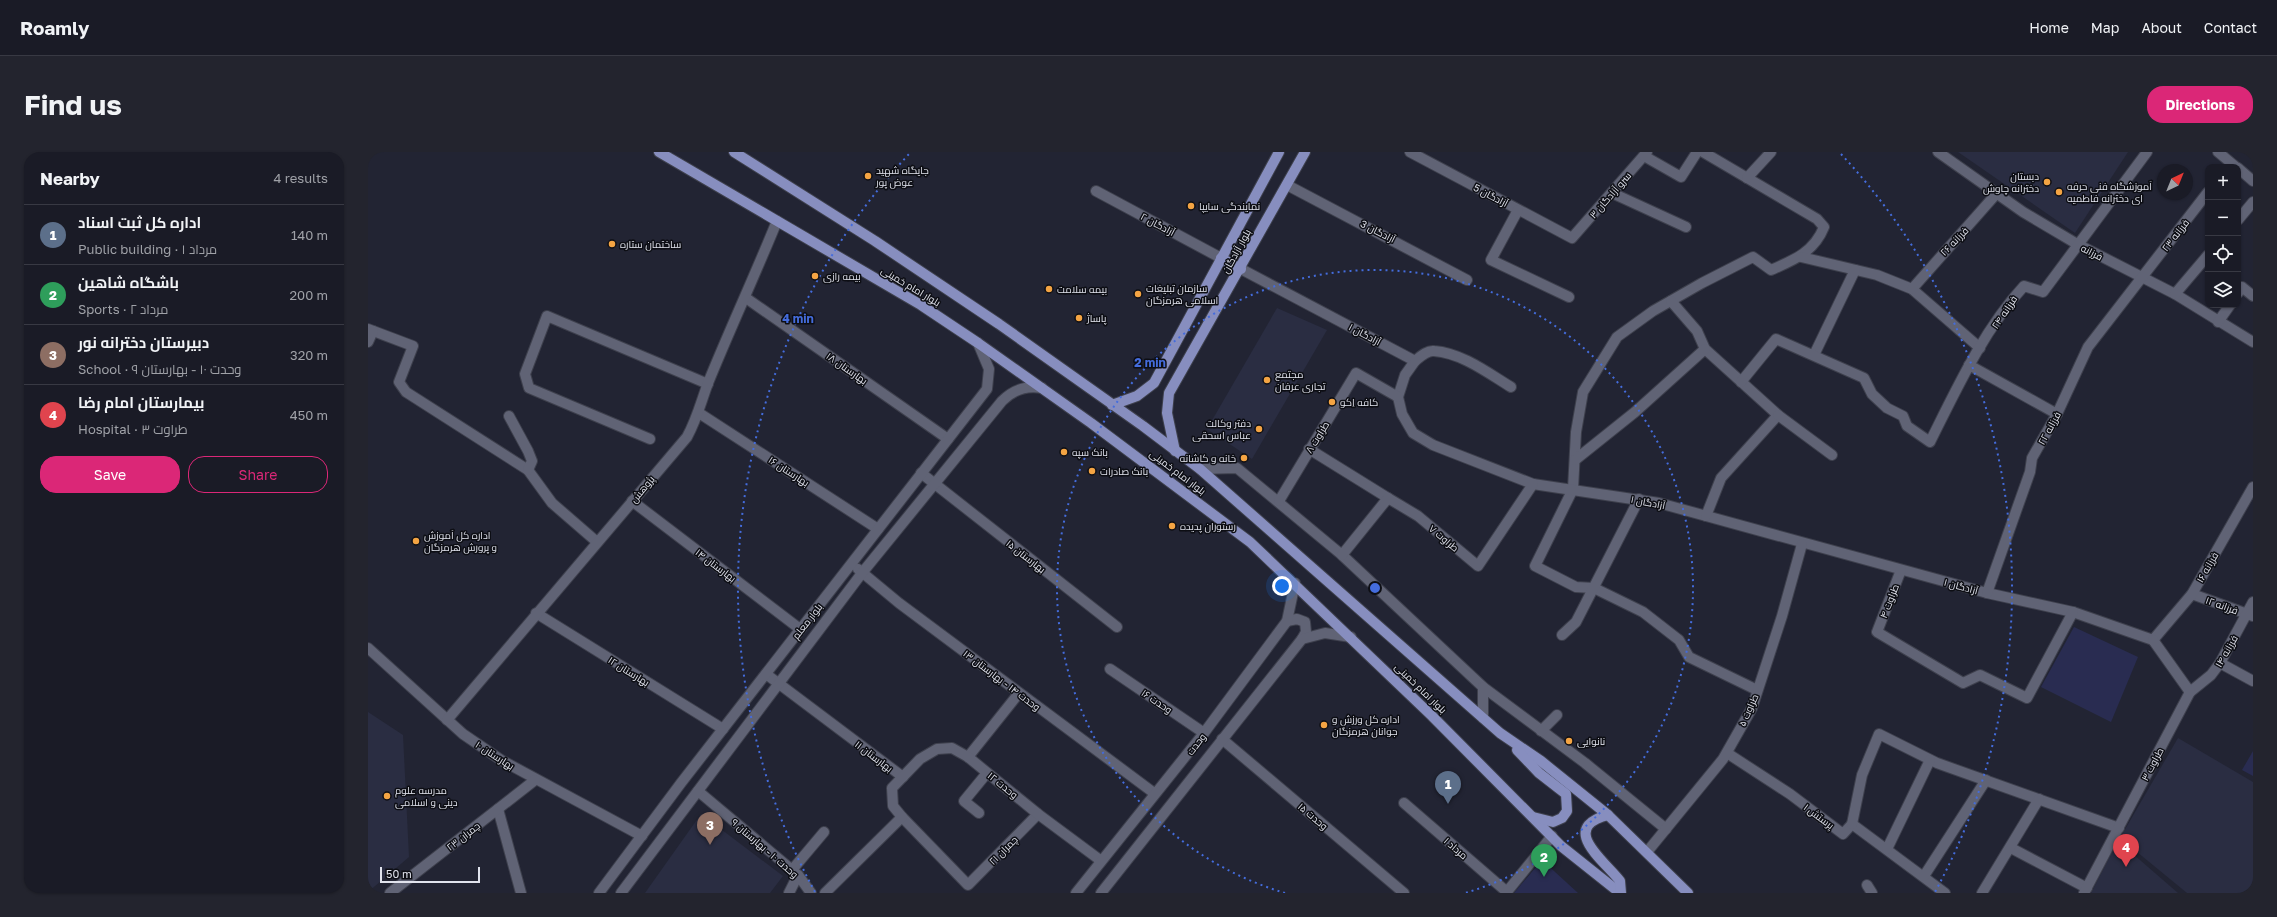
<!DOCTYPE html>
<meta charset="utf-8">
<style>
:root{--surface:#1a1b26;--page:#23242e;--text:#f1f3f6;--muted:#9fa1a7;--line:#383943;--accent:#db2777}
body{margin:0;font-family:"Golos Text",Cairo,sans-serif;background:var(--page);color:var(--text)}
.controls{position:absolute;right:12px;top:12px;display:grid;overflow:hidden;border-radius:8px;box-shadow:0 1px 3px #0004}
.controls button{width:36px;height:36px;display:grid;place-items:center;padding:0;border:0;border-bottom:1px solid var(--line);background:var(--surface);color:var(--text);font:20px sans-serif}
.compass{position:absolute;left:1789px;top:12px;width:36px;height:36px;border-radius:50%;background:var(--surface);box-shadow:0 1px 3px #0004;rotate:43deg}
.scale{position:absolute;left:12px;bottom:10px;width:100px;box-sizing:border-box;padding-left:4px;border:2px solid #e1e3ed;border-top:0;font-size:11px;line-height:14px;white-space:nowrap;color:#e1e3ed;-webkit-text-stroke:3px #0d0e14;paint-order:stroke}
.you{position:absolute;left:914px;top:434px;width:14px;height:14px;margin:-10px;border:3px solid #fff;border-radius:50%;background:#1a73e8;box-shadow:0 0 0 6px #1a73e833}
.badge{display:grid;place-items:center;width:26px;height:26px;border-radius:50%;background:var(--accent);color:#fff;font-size:13px;font-weight:700}
.pin{position:absolute;translate:-50% -33px;filter:drop-shadow(0 1px 2px #0008)}
.pin::after{content:'';position:absolute;top:21px;width:14px;height:12px;background:inherit;clip-path:polygon(0 0,100% 0,50% 100%)}
.list{margin:0;padding:0;list-style:none}
h2{display:flex;justify-content:space-between;align-items:center;height:52px;margin:0;padding:0 16px;font-size:17px}
h2 small{font-size:13px;font-weight:400;color:var(--muted)}
.list li{display:grid;grid-template-columns:26px 1fr auto;gap:12px;align-items:center;box-sizing:border-box;height:60px;padding:0 16px;border-top:1px solid var(--line)}
.list b{display:block;font-size:15px;white-space:nowrap}
.list p{margin:0;font-size:13px;white-space:nowrap;color:var(--muted)}
.list em{font-size:13px;font-style:normal;color:var(--muted)}
.actions{display:flex;gap:8px;padding:12px 16px}
.actions a{flex:1;padding:9px 0;border:1px solid var(--accent);border-radius:16px;text-align:center;font-size:14px;color:var(--accent)}
.actions .main{background:var(--accent);color:#fff}
.icon{flex:none;width:22px;height:22px;fill:none;stroke:currentColor;stroke-width:2;stroke-linecap:round;stroke-linejoin:round}
.map{position:relative;flex:none;width:1885px;height:741px;overflow:hidden;border-radius:16px}
header{display:flex;align-items:center;gap:24px;box-sizing:border-box;height:56px;padding:0 20px;background:var(--surface);border-bottom:1px solid var(--line)}
header strong{font-size:19px}
nav{display:flex;gap:22px;margin-inline-start:auto;font-size:14px}
.intro{display:flex;align-items:center;justify-content:space-between;box-sizing:border-box;height:96px;padding:0 24px}
h1{margin:0;font-size:28px}
.button{padding:10px 18px;border-radius:16px;background:var(--accent);color:#fff;font-size:14px;font-weight:700}
main{display:flex;gap:24px;padding:0 24px}
aside{flex:1;background:var(--surface);border-radius:16px;box-shadow:0 1px 3px #0004}
.map>svg:first-child{display:block}
.built{fill:#2a2d42}
.green{fill:#292c51}
.lines{fill:none;stroke-linecap:round;stroke-linejoin:round}
.minor-casing{stroke:#3e404d;stroke-width:12}
.major-casing{stroke:#3e404d;stroke-width:12}
.minor{stroke:#606375;stroke-width:10}
.major{stroke:#878ebf;stroke-width:10}
.ring{fill:none;stroke:#446cdc;stroke-width:2;stroke-dasharray:2 4}
.poi-dot{fill:#f4a443;stroke:#0d0e14;stroke-width:1.5}
.labels{text-anchor:middle;stroke-width:3;stroke-linejoin:round;paint-order:stroke}
.poi-label{font-size:10px;fill:#e1e3ed;stroke:#0d0e14;text-anchor:start}
.street-label{font-size:10px;fill:#e1e3ed;stroke:#0d0e14}
.centre{fill:#446cdc;stroke:#0d0e14;stroke-width:2}
.ring-label{font-size:12px;text-anchor:middle;font-weight:bold;fill:#446cdc;stroke:#0d0e14;stroke-width:3;stroke-linejoin:round;paint-order:stroke}
</style>
<header>
<strong>Roamly</strong>
<nav><a>Home</a><a>Map</a><a>About</a><a>Contact</a></nav>
</header>
<div class="intro"><h1>Find us</h1><a class="button">Directions</a></div>
<main>
<aside>
<h2>Nearby<small>4 results</small></h2>
<ul class="list">
<li><span class="badge" style="background:#5c6f8a">1</span><div><b>اداره کل ثبت اسناد</b><p>Public building · مرداد ۱</p></div><em>140 m</em></li>
<li><span class="badge" style="background:#2e9e5b">2</span><div><b>باشگاه شاهین</b><p>Sports · مرداد ۲</p></div><em>200 m</em></li>
<li><span class="badge" style="background:#8d6e63">3</span><div><b>دبیرستان دخترانه نور</b><p>School · وحدت ۱۰ - بهارستان ۹</p></div><em>320 m</em></li>
<li><span class="badge" style="background:#e0444e">4</span><div><b>بیمارستان امام رضا</b><p>Hospital · طراوت ۳</p></div><em>450 m</em></li>
</ul>
<div class="actions"><a class="main">Save</a><a>Share</a></div>
</aside>
<div class="map">
<svg width="1885" height="741" viewBox="0 0 1885 741">
<rect width="100%" height="100%" fill="#222433"/>
<!-- built -->
<g class="built">
<path d="M 1590,0 L 1760,0 L 1707,81 Z"/>
<path d="M 909,156 L 959,178 L 884,307 L 839,277 Z"/>
<path d="M 0,560 L 35,583 L 41,705 L 0,740 Z"/>
<path d="M 1810,586 L 1885,630 L 1885,741 L 1819,741 L 1752,686 Z"/>
<path d="M 333,662 L 415,724 L 402,741 L 277,741 Z"/>
<path d="M 1750,689 L 1810,741 L 1723,741 Z"/>
</g>
<!-- green -->
<g class="green">
<path d="M 1706,475 L 1770,505 L 1743,570 L 1673,535 Z"/>
<path d="M 1885,599 L 1885,624 L 1874,618 Z"/>
<path d="M 1174,708 L 1210,741 L 1146,741 Z"/>
</g>
<g class="lines">
<defs>
<g id="minor">
<path d="M 1042,0 L 1204,86 L 1279,0"/>
<path d="M 1335,0 L 1449,67 L 1456,75 C 1446,100 1426,108 1403,118 L 1385,105 L 1334,131 L 1285,159 L 1249,185 L 1215,240 L 1208,280 L 1205,337 L 1167,414 L 1208,435 L 1226,436 L 1275,460 L 1311,488 L 1321,505 L 1389,538"/>
<path d="M 1570,0 L 1655,60 L 1709,92 L 1807,142 L 1885,190"/>
<path d="M 1850,0 L 1868,15"/>
<path d="M 1276,4 L 1313,25 L 1329,0"/>
<path d="M 1870,16 L 1885,29"/>
<path d="M 1379,26 L 1403,0"/>
<path d="M 919,33 L 1099,128"/>
<path d="M 728,39 L 853,106"/>
<path d="M 1244,41 L 1318,75"/>
<path d="M 1150,58 L 1123,108 L 1201,145"/>
<path d="M 1870,68 L 1885,50"/>
<path d="M 1433,105 L 1509,123 L 1544,137 L 1612,196"/>
<path d="M 873,117 L 1047,209 L 1037,223 L 1030,245 L 1034,262 L 1045,281 L 1065,293 L 1165,332 L 1291,351 L 1619,441 L 1705,460 L 1785,488"/>
<path d="M 1544,137 L 1629,41"/>
<path d="M 1870,141 L 1874,135 L 1885,144"/>
<path d="M 1807,142 L 1840,103"/>
<path d="M 378,146 L 580,287"/>
<path d="M 1303,149 L 1329,179 L 1337,197 L 1410,263 L 1353,326 L 1338,364"/>
<path d="M 1850,170 L 1862,153"/>
<path d="M 0,177 L 45,194 L 31,230 L 38,240 L 160,318 L 184,351 L 229,390"/>
<path d="M 0,190 L 5,179"/>
<path d="M 1446,203 L 1487,118"/>
<path d="M 1047,209 C 1052,205 1059,198 1066,199 C 1094,201 1120,221 1143,235"/>
<path d="M 1601,213 L 1689,262"/>
<path d="M 1373,230 L 1408,187 L 1496,226 L 1504,242 L 1519,256 L 1535,264 L 1539,274 L 1562,290 C 1588,238 1616,177 1656,134 L 1675,140 L 1779,0"/>
<path d="M 331,261 L 510,377"/>
<path d="M 1410,263 L 1464,303"/>
<path d="M 141,264 L 160,299 L 164,309 L 160,318"/>
<path d="M 282,287 L 161,236 L 157,222 L 179,164 L 340,232"/>
<path d="M 941,297 L 1020,346"/>
<path d="M 1207,308 L 1267,260 L 1337,197"/>
<path d="M 832,317 L 869,316 L 974,403 L 1115,535 L 1217,611 L 1298,677"/>
<path d="M 553,321 L 749,475"/>
<path d="M 264,349 L 432,477"/>
<path d="M 911,349 L 988,221 L 1030,245"/>
<path d="M 974,403 L 1020,346 L 1050,364 L 1110,414 L 1165,332"/>
<path d="M 490,417 L 531,451 L 786,641"/>
<path d="M 1533,418 L 1509,480 L 1595,531 L 1612,523 L 1659,546 L 1705,460"/>
<path d="M 1619,441 L 1662,320 L 1664,306 L 1689,262 L 1720,195 L 1840,40"/>
<path d="M 1824,442 L 1885,464"/>
<path d="M 168,461 L 355,577"/>
<path d="M 919,469 L 929,467 L 937,470 L 938,480 L 934,487"/>
<path d="M 1194,483 L 1208,470 L 1271,347"/>
<path d="M 1785,488 L 1824,442 L 1885,335"/>
<path d="M 0,496 L 95,582 L 133,608 L 274,684"/>
<path d="M 1852,511 L 1885,529"/>
<path d="M 742,517 L 836,581"/>
<path d="M 398,522 L 535,625"/>
<path d="M 1822,540 L 1843,523 L 1852,511 L 1885,450"/>
<path d="M 1115,566 L 1115,535"/>
<path d="M 79,568 L 319,285 C 329,267 333,250 340,231 C 362,177 387,123 409,69"/>
<path d="M 1173,579 L 1189,563"/>
<path d="M 854,587 L 1036,741"/>
<path d="M 1359,601 L 1422,642 L 1475,682 L 1484,672 L 1577,741"/>
<path d="M 600,605 L 651,541"/>
<path d="M 330,639 L 430,723 L 443,741"/>
<path d="M 1036,651 L 1139,740"/>
<path d="M 130,657 L 153,741"/>
<path d="M 611,661 L 596,649 L 619,621"/>
<path d="M 534,665 L 600,733 L 670,662"/>
<path d="M 1484,672 L 1494,623 L 1511,582 L 1569,611 L 1751,676"/>
<path d="M 1643,696 L 1719,736"/>
<path d="M 1519,697 L 1562,608"/>
<path d="M 1279,700 L 1355,607 L 1384,556 L 1414,464 L 1434,392"/>
<path d="M 424,718 L 456,680"/>
<path d="M 1556,724 L 1618,628"/>
<path d="M 1499,733 L 1504,741"/>
<path d="M 22,741 L 167,628"/>
<path d="M 231,741 L 313,631 L 619,237 L 621,217 L 610,191"/>
<path d="M 253,741 L 494,421 L 634,249 C 645,238 658,233 674,236"/>
<path d="M 421,741 L 430,723"/>
<path d="M 457,741 L 534,665 L 525,654 L 524,636 L 552,607 L 569,597 L 584,596 L 600,605 L 670,662 L 732,708"/>
<path d="M 708,741 L 836,581 L 919,469 L 927,431"/>
<path d="M 733,741 L 934,487 L 957,481 L 983,485"/>
<path d="M 1138,741 L 1184,684"/>
<path d="M 1614,741 L 1671,647"/>
<path d="M 1716,741 L 1822,540 L 1785,488"/>
</g>
<g id="major">
<path d="M 291,0 L 553,153 L 610,191 L 723,271 L 882,390 L 1064,564 L 1193,694 L 1252,741"/>
<path d="M 366,0 L 507,89 L 631,172 L 775,274 L 832,317 L 1132,581 L 1173,609 L 1240,663 L 1320,741"/>
<path d="M 853,106 L 873,117"/>
<path d="M 744,253 L 769,244 L 786,231 L 911,0"/>
<path d="M 807,299 L 799,261 L 801,241 L 937,0"/>
<path d="M 1149,598 L 1171,621 L 1198,642 L 1199,659 L 1194,666 L 1185,670 L 1165,665"/>
<path d="M 1240,663 C 1190,676 1237,709 1252,729 L 1253,741"/>
</g>
</defs>
<!-- minor casing -->
<use href="#minor" class="minor-casing"/>
<!-- major casing -->
<use href="#major" class="major-casing"/>
<!-- minor -->
<use href="#minor" class="minor"/>
<!-- major -->
<use href="#major" class="major"/>
</g>
<!-- distance rings -->
<g class="ring">
<path d="M917 741A318 318 0 1 1 1097 741"/>
<path d="M447 740A637 637 0 0 1 541 2M1473 2A637 637 0 0 1 1567 740"/>
</g>
<!-- markers -->
<g class="poi-dot">
<circle cx="500" cy="24" r="4"/>
<circle cx="1679" cy="30" r="4"/>
<circle cx="1691" cy="40" r="4"/>
<circle cx="823" cy="54" r="4"/>
<circle cx="244" cy="92" r="4"/>
<circle cx="447" cy="124" r="4"/>
<circle cx="681" cy="137" r="4"/>
<circle cx="770" cy="142" r="4"/>
<circle cx="711" cy="166" r="4"/>
<circle cx="899" cy="228" r="4"/>
<circle cx="964" cy="250" r="4"/>
<circle cx="891" cy="277" r="4"/>
<circle cx="696" cy="300" r="4"/>
<circle cx="876" cy="306" r="4"/>
<circle cx="724" cy="319" r="4"/>
<circle cx="804" cy="374" r="4"/>
<circle cx="48" cy="389" r="4"/>
<circle cx="956" cy="573" r="4"/>
<circle cx="1201" cy="589" r="4"/>
<circle cx="19" cy="644" r="4"/>
</g>
<g class="labels">
<!-- poi labels -->
<g class="poi-label">
<text x="508" y="22">جایگاه شهید<tspan x="508" dy="12">عوض پور</tspan></text>
<text x="1671" y="28" text-anchor="end">دبستان<tspan x="1671" dy="12">دخترانه چاوش</tspan></text>
<text x="1699" y="38">آموزشگاه فنی حرفه<tspan x="1699" dy="12">ای دخترانه فاطمیه</tspan></text>
<text x="831" y="58">نمایندگی سایپا</text>
<text x="252" y="96">ساختمان ستاره</text>
<text x="455" y="128">بیمه رازی</text>
<text x="778" y="140">سازمان تبلیغات<tspan x="778" dy="12">اسلامی هرمزگان</tspan></text>
<text x="689" y="141">بیمه سلامت</text>
<text x="719" y="170">پاساژ</text>
<text x="907" y="226">مجتمع<tspan x="907" dy="12">تجاری عرفان</tspan></text>
<text x="972" y="254">کافه اِکو</text>
<text x="883" y="275" text-anchor="end">دفتر وکالت<tspan x="883" dy="12">عباس اسحقی</tspan></text>
<text x="704" y="304">بانک سپه</text>
<text x="868" y="310" text-anchor="end">خانه و کاشانه</text>
<text x="732" y="323">بانک صادرات</text>
<text x="812" y="378">رستوران پدیده</text>
<text x="56" y="387">اداره کل آموزش<tspan x="56" dy="12">و پرورش هرمزگان</tspan></text>
<text x="964" y="571">اداره کل ورزش و<tspan x="964" dy="12">جوانان هرمزگان</tspan></text>
<text x="1209" y="593">نانوایی</text>
<text x="27" y="642">مدرسه علوم<tspan x="27" dy="12">دینی و اسلامی</tspan></text>
</g>
<!-- street labels -->
<g class="street-label">
<text transform="translate(1123 43) rotate(28)" y="4">آزادگان 5</text>
<text transform="translate(1242 43) rotate(-49)" y="4">سرو آزادگان ۳</text>
<text transform="translate(790 72) rotate(28)" y="4">آزادگان ۲</text>
<text transform="translate(1010 79) rotate(27)" y="4">آزادگان 3</text>
<text transform="translate(1807 83) rotate(-52)" y="4">فرزانه ۲۳</text>
<text transform="translate(1586 89) rotate(-46)" y="4">فرزانه ۲۶</text>
<text transform="translate(868 99) rotate(-61)" y="4">بلوار آزادگان</text>
<text transform="translate(1724 100) rotate(27)" y="4">فرزانه</text>
<text transform="translate(543 134) rotate(31)" y="4">بلوار امام خمینی</text>
<text transform="translate(1636 160) rotate(-56)" y="4">فرزانه ۲۴</text>
<text transform="translate(997 182) rotate(28)" y="4">آزادگان ۱</text>
<text transform="translate(479 216) rotate(35)" y="4">بهارستان ۱۸</text>
<text transform="translate(1681 276) rotate(-61)" y="4">فرزانه ۲۲</text>
<text transform="translate(949 285) rotate(-58)" y="4">طراوت ۸</text>
<text transform="translate(421 319) rotate(33)" y="4">بهارستان ۱۶</text>
<text transform="translate(810 320) rotate(37)" y="4">بلوار امام خمینی</text>
<text transform="translate(274 337) rotate(-50)" y="4">پژوهش</text>
<text transform="translate(1280 350) rotate(11)" y="4">آزادگان ۱</text>
<text transform="translate(1076 386) rotate(40)" y="4">طراوت ۷</text>
<text transform="translate(658 404) rotate(38)" y="4">بهارستان ۱۵</text>
<text transform="translate(348 413) rotate(37)" y="4">بهارستان ۱۴</text>
<text transform="translate(1839 415) rotate(-60)" y="4">فرزانه ۱۶</text>
<text transform="translate(1593 434) rotate(15)" y="4">آزادگان ۱</text>
<text transform="translate(1521 449) rotate(-69)" y="4">طراوت ۴</text>
<text transform="translate(1854 453) rotate(20)" y="4">فرزانه ۱۲</text>
<text transform="translate(439 469) rotate(-52)" y="4">بلوار معلم</text>
<text transform="translate(1858 499) rotate(-60)" y="4">فرزانه ۱۴</text>
<text transform="translate(261 519) rotate(32)" y="4">بهارستان ۱۲</text>
<text transform="translate(634 528) rotate(37)" y="4">وحدت ۱۴ - بهارستان ۱۳</text>
<text transform="translate(1053 536) rotate(44)" y="4">بلوار امام خمینی</text>
<text transform="translate(789 549) rotate(34)" y="4">وحدت ۱۶</text>
<text transform="translate(1380 558) rotate(-66)" y="4">طراوت ۵</text>
<text transform="translate(828 592) rotate(-52)" y="4">وحدت</text>
<text transform="translate(127 603) rotate(33)" y="4">بهارستان ۱۰</text>
<text transform="translate(506 604) rotate(37)" y="4">بهارستان ۱۱</text>
<text transform="translate(1784 612) rotate(-62)" y="4">طراوت ۳</text>
<text transform="translate(635 633) rotate(39)" y="4">وحدت ۱۲</text>
<text transform="translate(945 664) rotate(40)" y="4">وحدت ۱۵</text>
<text transform="translate(1451 664) rotate(37)" y="4">پرستش ۱</text>
<text transform="translate(95 684) rotate(-38)" y="4">چمران ۲۳</text>
<text transform="translate(397 696) rotate(41)" y="4">وحدت ۱۰ - بهارستان ۹</text>
<text transform="translate(1088 696) rotate(41)" y="4">مرداد ۱</text>
<text transform="translate(635 698) rotate(-45)" y="4">چمران ۲۱</text>
</g>
</g>
<circle cx="1007" cy="436" r="6" class="centre"/>
<g class="ring-label">
<text x="430" y="171">4 min</text>
<text x="782" y="215">2 min</text>
</g>
</svg>
<div class="controls">
<button>+</button>
<button>−</button>
<button><svg class="icon" aria-label="locate" viewBox="0 0 24 24"><circle cx="12" cy="12" r="6"/><path d="M12 2v4M12 18v4M2 12h4M18 12h4"/></svg></button>
<button><svg class="icon" aria-label="layers" viewBox="0 0 24 24"><path d="M12 4l9 5-9 5-9-5zM3 14l9 5 9-5"/></svg></button>
</div>
<svg class="compass" viewBox="-18 -18 36 36"><path d="M0-13l5 13h-10z" fill="#e53935"/><path d="M0 13l5-13h-10z" fill="#9fa1a7"/></svg>
<div class="scale">50 m</div>
<div class="you"></div>
<div class="pin badge" style="left:1080px;top:652px;background:#5c6f8a">1</div>
<div class="pin badge" style="left:1176px;top:725px;background:#2e9e5b">2</div>
<div class="pin badge" style="left:342px;top:693px;background:#8d6e63">3</div>
<div class="pin badge" style="left:1758px;top:715px;background:#e0444e">4</div>
</div>
</main>
